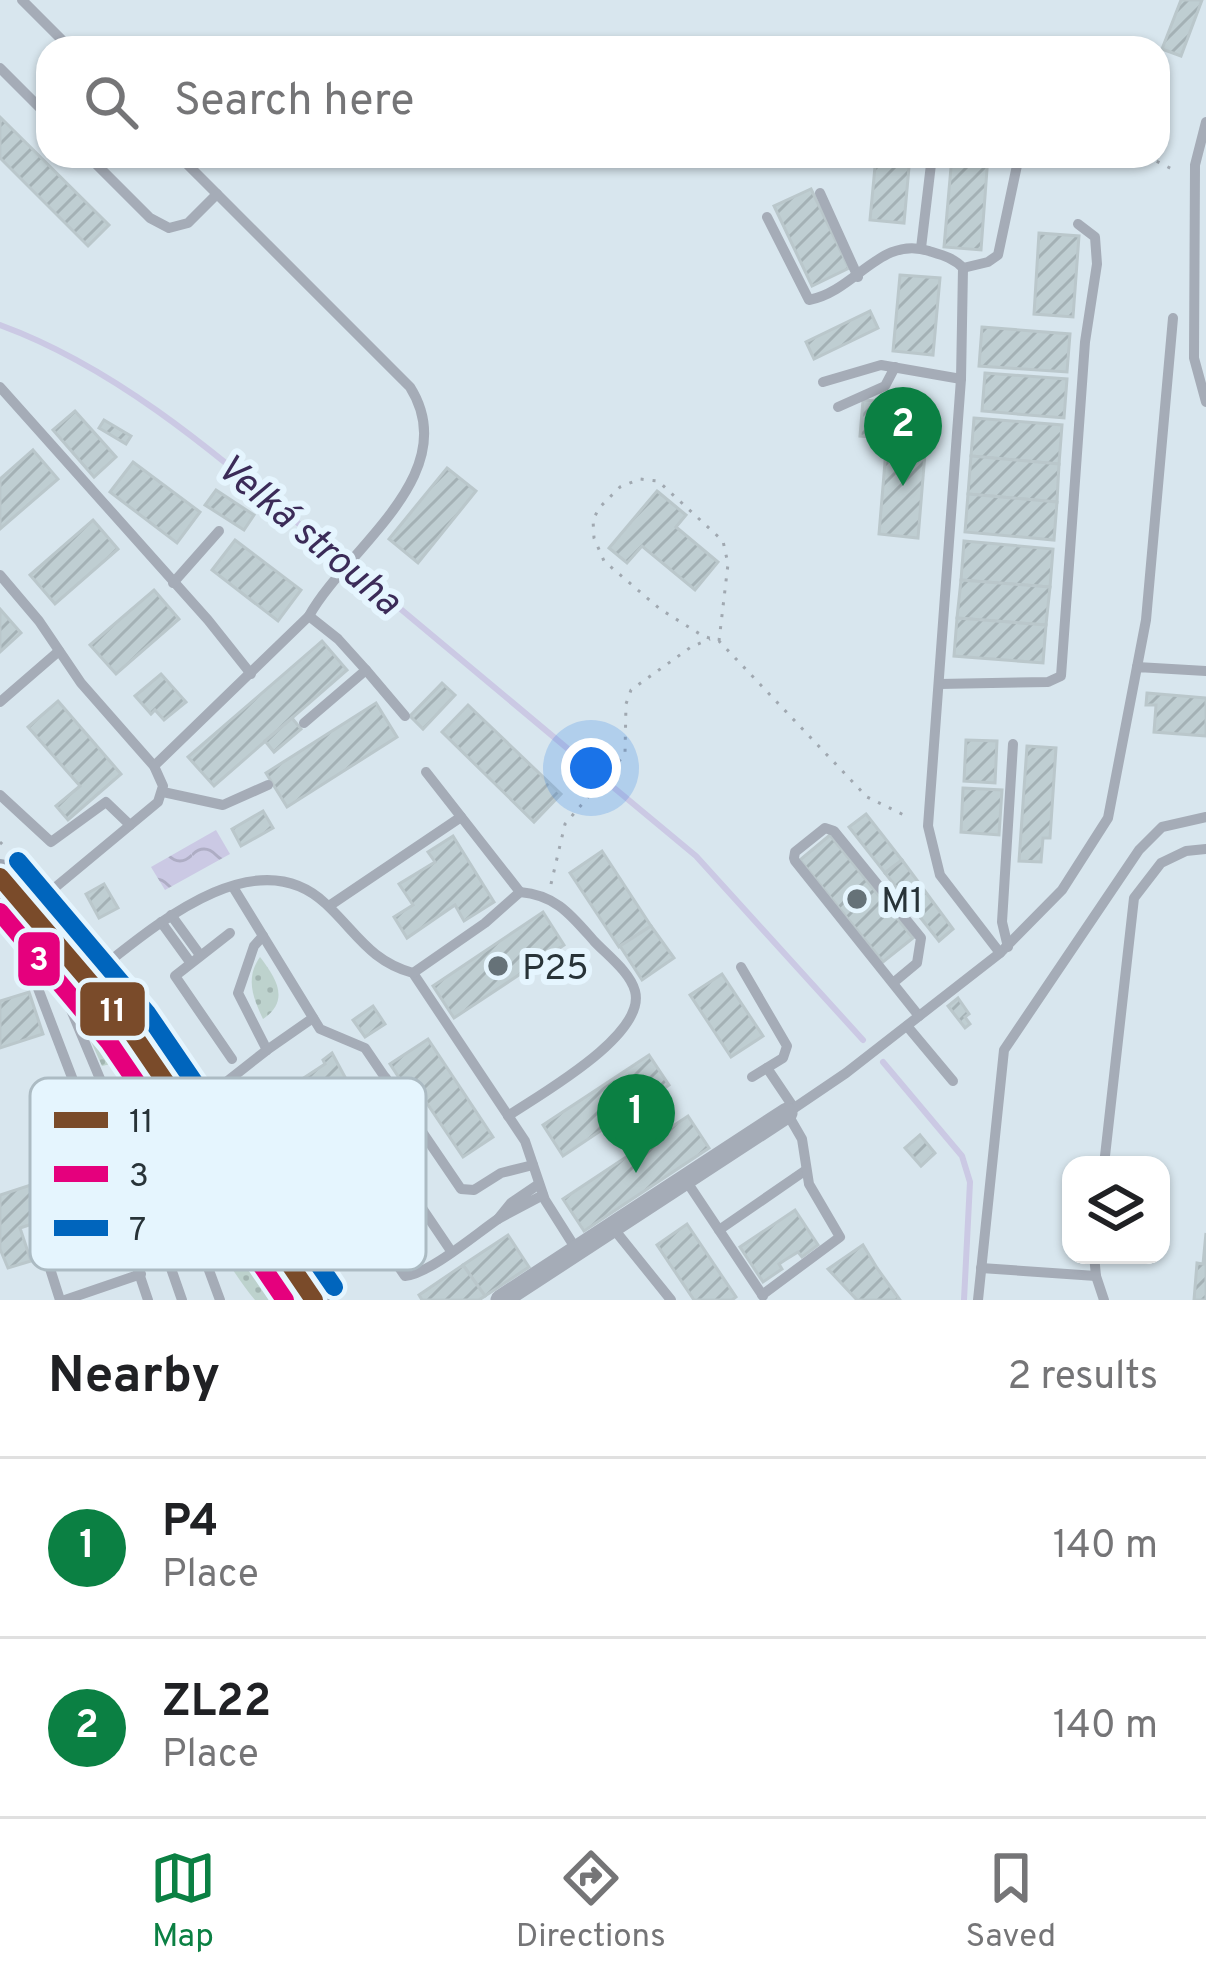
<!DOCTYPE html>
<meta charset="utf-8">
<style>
:root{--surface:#fff;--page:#f6f6f6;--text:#202124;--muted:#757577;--line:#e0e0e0;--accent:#0b8043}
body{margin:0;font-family:Overpass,sans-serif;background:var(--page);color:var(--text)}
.controls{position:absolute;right:36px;bottom:36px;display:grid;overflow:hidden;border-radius:24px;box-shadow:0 3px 9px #0004}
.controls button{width:108px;height:108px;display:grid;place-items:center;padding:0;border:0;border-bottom:3px solid var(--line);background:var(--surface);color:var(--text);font:60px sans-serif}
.you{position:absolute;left:591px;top:768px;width:42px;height:42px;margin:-30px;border:9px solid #fff;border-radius:50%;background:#1a73e8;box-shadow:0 0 0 18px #1a73e833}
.badge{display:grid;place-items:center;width:78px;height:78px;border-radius:50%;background:var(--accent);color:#fff;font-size:39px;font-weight:700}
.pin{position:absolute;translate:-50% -99px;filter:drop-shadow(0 3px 6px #0008)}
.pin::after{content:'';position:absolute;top:63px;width:42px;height:36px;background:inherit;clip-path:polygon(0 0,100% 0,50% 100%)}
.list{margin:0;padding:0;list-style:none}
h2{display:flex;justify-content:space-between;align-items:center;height:156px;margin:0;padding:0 48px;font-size:51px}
h2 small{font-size:39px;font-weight:400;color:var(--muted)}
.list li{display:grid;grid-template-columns:78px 1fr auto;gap:36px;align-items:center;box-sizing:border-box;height:180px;padding:0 48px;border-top:3px solid var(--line)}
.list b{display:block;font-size:45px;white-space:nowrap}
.list p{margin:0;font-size:39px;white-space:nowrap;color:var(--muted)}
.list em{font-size:39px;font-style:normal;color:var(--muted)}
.icon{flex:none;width:66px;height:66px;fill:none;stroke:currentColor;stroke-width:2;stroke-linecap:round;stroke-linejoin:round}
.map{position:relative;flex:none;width:1206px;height:1300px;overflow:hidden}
.search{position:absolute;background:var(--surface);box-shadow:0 3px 9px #0004;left:36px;right:36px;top:36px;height:132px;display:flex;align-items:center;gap:30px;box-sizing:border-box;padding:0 42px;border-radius:36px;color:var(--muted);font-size:45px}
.sheet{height:516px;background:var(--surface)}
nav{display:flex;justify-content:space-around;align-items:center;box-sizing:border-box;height:168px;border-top:3px solid var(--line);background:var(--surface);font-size:33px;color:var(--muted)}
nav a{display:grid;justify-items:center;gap:6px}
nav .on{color:var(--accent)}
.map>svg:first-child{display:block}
.grass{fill:url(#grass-dots)}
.water{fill:url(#water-waves)}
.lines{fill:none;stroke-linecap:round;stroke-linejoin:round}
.stream{stroke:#cbc9e4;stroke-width:6}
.building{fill:url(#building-hatch);stroke:#bac7cb;stroke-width:3}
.path{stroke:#a0a8b0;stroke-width:3;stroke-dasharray:3 9;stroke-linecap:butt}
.lane{stroke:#a5acb7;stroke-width:10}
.street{stroke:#a5acb7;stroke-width:21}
.primary{stroke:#9ca5b2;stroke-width:36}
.bus-1-casing{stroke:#e5f5fe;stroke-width:27}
.bus-2-casing{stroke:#e5f5fe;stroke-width:27}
.bus-3-casing{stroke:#e5f5fe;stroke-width:27}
.bus-1{stroke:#7a4b2a;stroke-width:18}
.bus-2{stroke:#e5007d;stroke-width:18}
.bus-3{stroke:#0065bd;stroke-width:18}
.poi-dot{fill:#667278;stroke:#e5f5fe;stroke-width:4.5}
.labels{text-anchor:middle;stroke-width:12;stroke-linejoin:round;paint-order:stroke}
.poi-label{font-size:36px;fill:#283338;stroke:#e5f5fe;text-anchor:start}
.water-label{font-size:39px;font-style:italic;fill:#3b2b58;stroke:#e5f5fe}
.key{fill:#e5f5fe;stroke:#acbbc3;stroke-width:3}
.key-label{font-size:33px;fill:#283338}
.line-badge{stroke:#e5f5fe;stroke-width:4.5}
.badge-label{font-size:33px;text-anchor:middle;font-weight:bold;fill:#fff}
</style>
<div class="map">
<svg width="1206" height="1300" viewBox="0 0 1206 1300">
<defs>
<pattern id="grass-dots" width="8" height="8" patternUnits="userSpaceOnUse" patternTransform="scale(3)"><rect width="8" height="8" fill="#bdd2cd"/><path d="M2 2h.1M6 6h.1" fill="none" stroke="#a2b5b1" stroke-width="1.8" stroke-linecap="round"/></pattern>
<pattern id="water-waves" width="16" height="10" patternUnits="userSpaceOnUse" patternTransform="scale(3)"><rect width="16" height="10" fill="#cbc9e4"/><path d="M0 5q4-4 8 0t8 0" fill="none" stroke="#aeadc4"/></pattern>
<pattern id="building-hatch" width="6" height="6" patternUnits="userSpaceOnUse" patternTransform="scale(3)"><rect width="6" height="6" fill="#bfced2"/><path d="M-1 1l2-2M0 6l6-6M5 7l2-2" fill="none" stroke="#a4b1b5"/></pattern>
</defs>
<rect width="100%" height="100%" fill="#d8e6ee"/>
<!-- grass -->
<g class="grass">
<path d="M 260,957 C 277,979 290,1001 263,1019 C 253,998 245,978 260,957 Z"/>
<path d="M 88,1000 L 163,1097 L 160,1117 L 149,1126 L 134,1127 L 142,1117 L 120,1062 L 102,1066 L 77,1010 L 79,1004 Z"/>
<path d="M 198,1176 L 225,1231 L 268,1291 L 265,1294 L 269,1300 L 255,1300 C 228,1268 199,1217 198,1176 Z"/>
</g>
<!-- water -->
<path class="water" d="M 216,830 L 230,854 L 165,890 L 151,867 Z"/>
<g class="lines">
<!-- stream -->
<g class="stream">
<path d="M 0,325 C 123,370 225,462 324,545 C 415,621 506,698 598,774"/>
<path d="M 613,787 L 696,856 L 863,1040"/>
<path d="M 883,1062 L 962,1156 L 970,1182 L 964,1300"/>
</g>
</g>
<!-- building -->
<g class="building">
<path d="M 1181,0 L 1202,0 L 1181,56 L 1162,49 Z"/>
<path d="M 0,117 L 109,225 L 88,246 L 0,158 Z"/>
<path d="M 876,156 L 910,156 L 904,223 L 870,220 Z"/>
<path d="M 952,156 L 988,156 L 981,250 L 944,247 Z"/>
<path d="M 811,189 L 849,268 L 812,286 L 774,206 Z"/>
<path d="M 1039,233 L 1079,236 L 1073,317 L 1034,314 Z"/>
<path d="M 900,275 L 940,278 L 933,355 L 893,351 Z"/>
<path d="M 870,311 L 878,328 L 814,359 L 806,342 Z"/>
<path d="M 982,327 L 1070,334 L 1067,372 L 979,366 Z"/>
<path d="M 985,373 L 1067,379 L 1064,418 L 982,411 Z"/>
<path d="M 863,400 L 929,405 L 918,538 L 879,534 L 887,438 L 860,436 Z"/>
<path d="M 75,411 L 116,457 L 94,477 L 53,430 Z"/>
<path d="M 974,418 L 1062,425 L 1059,464 L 971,456 Z"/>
<path d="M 104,420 L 131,436 L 126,444 L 99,428 Z"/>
<path d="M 33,450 L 58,479 L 0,529 L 0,479 Z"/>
<path d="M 971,456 L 1059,464 L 1057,502 L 968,494 Z"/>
<path d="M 133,462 L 200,512 L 177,543 L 110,492 Z"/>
<path d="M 447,468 L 476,491 L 418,563 L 389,539 Z"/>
<path d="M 216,490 L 254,515 L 244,530 L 205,505 Z"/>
<path d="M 657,491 L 686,515 L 676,527 L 718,562 L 695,590 L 642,546 L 627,563 L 609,548 Z"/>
<path d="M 968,494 L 1057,502 L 1054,540 L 965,532 Z"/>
<path d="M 93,520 L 118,549 L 55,604 L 30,575 Z"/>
<path d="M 235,540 L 301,590 L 278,621 L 212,570 Z"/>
<path d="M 964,541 L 1053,549 L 1050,587 L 961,580 Z"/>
<path d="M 961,580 L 1050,587 L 1046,625 L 957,618 Z"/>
<path d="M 154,590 L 179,619 L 116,674 L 90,645 Z"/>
<path d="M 0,609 L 21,633 L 0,652 Z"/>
<path d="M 957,618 L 1046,625 L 1043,663 L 954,656 Z"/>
<path d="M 322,641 L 347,670 L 214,786 L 188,757 Z"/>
<path d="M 161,674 L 186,702 L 164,720 L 155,710 L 151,714 L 135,696 Z"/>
<path d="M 442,683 L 455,695 L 423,729 L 410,716 Z"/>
<path d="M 1147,693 L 1206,698 L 1206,736 L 1154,732 L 1156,705 L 1146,705 Z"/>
<path d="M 58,701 L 121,774 L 68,820 L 56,806 L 80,786 L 28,727 Z"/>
<path d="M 376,703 L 397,737 L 287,807 L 266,773 Z"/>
<path d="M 468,705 L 561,794 L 534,822 L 442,732 Z"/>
<path d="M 292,718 L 301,729 L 274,752 L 265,741 Z"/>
<path d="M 966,740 L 997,741 L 995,783 L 964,781 Z"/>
<path d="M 1027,746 L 1056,748 L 1050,838 L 1043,838 L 1041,862 L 1019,861 Z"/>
<path d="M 963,788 L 1002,790 L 999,835 L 961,832 Z"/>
<path d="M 263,811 L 273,828 L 241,846 L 232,829 Z"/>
<path d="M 866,814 L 902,860 L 885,873 L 849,827 Z"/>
<path d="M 830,835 L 913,938 L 883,962 L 800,860 Z"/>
<path d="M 453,836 L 494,902 L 464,921 L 455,905 L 407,938 L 394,917 L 413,905 L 399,884 L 435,862 L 428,852 Z"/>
<path d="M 602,851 L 651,926 L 619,947 L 570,873 Z"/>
<path d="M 902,860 L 953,929 L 939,941 L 885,873 Z"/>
<path d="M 104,884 L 118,908 L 99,918 L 86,894 Z"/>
<path d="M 543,912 L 564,945 L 454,1018 L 433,986 Z"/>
<path d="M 651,926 L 674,958 L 642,980 L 620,946 Z"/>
<path d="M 722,974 L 763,1036 L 731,1057 L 690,995 Z"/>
<path d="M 29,992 L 43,1034 L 0,1048 L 0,1001 Z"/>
<path d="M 958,998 L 969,1014 L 965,1017 L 970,1024 L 965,1028 L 948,1006 Z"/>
<path d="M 373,1006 L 385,1024 L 365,1037 L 353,1020 Z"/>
<path d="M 428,1039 L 493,1137 L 463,1157 L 424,1099 L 416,1104 L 390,1064 Z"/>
<path d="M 332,1053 L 352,1090 L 282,1136 L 255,1104 L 265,1098 L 267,1102 L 325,1064 L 323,1060 Z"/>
<path d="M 649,1055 L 669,1085 L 563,1156 L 543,1125 Z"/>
<path d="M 688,1116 L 709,1148 L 584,1231 L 563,1199 Z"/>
<path d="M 920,1135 L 935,1153 L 921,1166 L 905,1148 Z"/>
<path d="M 86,1167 L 98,1203 L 82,1208 L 95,1248 L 72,1255 L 59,1215 L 20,1228 L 31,1261 L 8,1268 L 0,1249 L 0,1195 Z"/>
<path d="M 795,1210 L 818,1245 L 802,1257 L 798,1252 L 785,1260 L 779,1264 L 782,1269 L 763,1282 L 740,1247 Z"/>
<path d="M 687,1224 L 736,1297 L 732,1300 L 694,1300 L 657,1245 Z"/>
<path d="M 1206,1233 L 1206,1300 L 1194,1300 L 1197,1263 L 1203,1264 Z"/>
<path d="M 508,1235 L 529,1267 L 485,1296 L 463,1265 Z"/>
<path d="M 863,1245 L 877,1268 L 900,1300 L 857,1300 L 828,1269 Z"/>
<path d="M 463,1265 L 485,1296 L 479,1300 L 422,1300 L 419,1295 Z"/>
</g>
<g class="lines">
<!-- path -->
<g class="path">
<path d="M 1146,156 L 1178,172"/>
<path d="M 719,641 L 728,564 L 723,541 L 658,481 L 640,479 L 620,487 L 599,508 L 593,520 L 594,538 L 604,561 L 660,609 L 703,636 L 719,641 L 867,797 L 910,818"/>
<path d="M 0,842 L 8,850"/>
<path d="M 551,884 L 565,824 L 625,754 L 626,704 L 631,690 L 691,647 L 710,639"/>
<path d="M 62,1261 L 110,1246"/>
</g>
<!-- lane -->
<g class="lane">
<path d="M 22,0 L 70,48"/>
<path d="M 0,68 L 48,116"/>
<path d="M 1206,122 L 1195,165 L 1194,358 L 1206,402"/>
<path d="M 88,156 L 150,218 L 169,228 L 188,223 L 217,194"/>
<path d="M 179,156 L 410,387 C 465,474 346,549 309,616"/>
<path d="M 820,193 L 858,277"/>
<path d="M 921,248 L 932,156"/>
<path d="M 963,268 L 988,262 L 998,255 L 1019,156"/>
<path d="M 823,382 L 881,365 L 961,379"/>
<path d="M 0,387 L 208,620 L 251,674"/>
<path d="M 838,407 L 885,386 L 895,367"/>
<path d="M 0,575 L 39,621 L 81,683 L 154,766 L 163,786 L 158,802 L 34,905"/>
<path d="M 173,583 L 219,531"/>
<path d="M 1137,667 L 1146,620 L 1173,318"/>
<path d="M 366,670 L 405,716"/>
<path d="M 939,684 L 1048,682 L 1061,676 L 1085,342 L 1097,264 L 1095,237 L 1078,224"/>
<path d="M 0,702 L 59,651"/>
<path d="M 154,766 L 309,616 L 338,639 L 366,670 L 304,723"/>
<path d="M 163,792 L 223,805 L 268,785"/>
<path d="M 0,795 L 51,842 L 106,802 L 130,825"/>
<path d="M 233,887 L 320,1029 L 365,1048 L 461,1189 L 474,1190 L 501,1173 L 533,1165"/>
<path d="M 329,906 L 461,817"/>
<path d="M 171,915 L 200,955"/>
<path d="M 161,922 L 190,962"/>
<path d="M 230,933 L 175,976 L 232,1059"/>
<path d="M 263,936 L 254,946 L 238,993 L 267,1050 L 313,1018"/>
<path d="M 1008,947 L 1002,922 L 1013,744"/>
<path d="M 1000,953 L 1062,890 L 1108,818 L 1137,667 L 1206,671"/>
<path d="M 57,956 L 64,993 L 129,1148 L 182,1300"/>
<path d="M 741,967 L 787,1046 L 783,1058 L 752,1077"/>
<path d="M 96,972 C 153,927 256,837 326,904 C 357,933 370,961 413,973 L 525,1141 L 545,1200 L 576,1249"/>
<path d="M 413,973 L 485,923 L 520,892 L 426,772"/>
<path d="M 34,978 L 81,1101 L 148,1300"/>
<path d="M 893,983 L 917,963 L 921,938 L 834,831 L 825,828 L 795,852 L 794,858 L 795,861 L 919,1016"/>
<path d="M 907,1026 L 953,1081"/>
<path d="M 767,1068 L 794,1108"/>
<path d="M 386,1078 L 360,1096 L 355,1109 L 367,1106 L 393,1089"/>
<path d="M 508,1116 C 539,1095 647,1035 635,991 C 630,972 607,955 594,941 C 571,915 556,895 520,892"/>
<path d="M 159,1135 L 220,1300"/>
<path d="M 129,1148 L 159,1135 L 267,1050"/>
<path d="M 1104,1165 L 1134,898 L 1161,863 L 1186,851 L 1206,849"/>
<path d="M 685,1179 L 763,1296"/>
<path d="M 539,1184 L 511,1203 L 498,1219 L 543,1195"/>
<path d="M 613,1228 L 671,1300"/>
<path d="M 719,1230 L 806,1170"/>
<path d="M 451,1251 L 355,1109 L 316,1136 L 317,1147 L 405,1276 C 429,1274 476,1234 498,1219"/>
<path d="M 1094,1255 L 1096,1276 L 1104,1300"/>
<path d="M 46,1256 L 60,1300"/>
<path d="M 981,1268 L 1096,1276"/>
<path d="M 762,1295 L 840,1237 L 809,1184 L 802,1139 L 787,1113 L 846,1073 L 1000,953 L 940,875 L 928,826 L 961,379 L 963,268 C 954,258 942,255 929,251 C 880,235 856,291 809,300 L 767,217"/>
<path d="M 65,1300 L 141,1274"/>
<path d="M 978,1300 L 1004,1050 L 1139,850 L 1162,827 L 1206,817"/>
</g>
<!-- street -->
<path class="street" d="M 501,1300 L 787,1113"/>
<!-- primary -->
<path class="primary" d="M 0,877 C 123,1003 218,1153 314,1300"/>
<defs>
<path id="bus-1" d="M 0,877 L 128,1027 L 314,1300"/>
<path id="bus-2" d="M 0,912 L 109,1042 L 285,1300"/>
<path id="bus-3" d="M 18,861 L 147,1013 L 334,1287"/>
</defs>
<!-- bus-1 casing -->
<use href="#bus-1" class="bus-1-casing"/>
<!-- bus-2 casing -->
<use href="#bus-2" class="bus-2-casing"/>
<!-- bus-3 casing -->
<use href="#bus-3" class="bus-3-casing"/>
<!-- bus-1 -->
<use href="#bus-1" class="bus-1"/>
<!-- bus-2 -->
<use href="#bus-2" class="bus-2"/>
<!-- bus-3 -->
<use href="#bus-3" class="bus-3"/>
</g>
<!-- markers -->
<g class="poi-dot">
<circle cx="857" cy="899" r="12"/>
<circle cx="498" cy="966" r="12"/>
</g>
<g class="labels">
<!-- poi labels -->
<g class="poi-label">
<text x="881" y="912">M1</text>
<text x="522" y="979">P25</text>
</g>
<!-- water labels -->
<g class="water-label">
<text transform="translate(310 533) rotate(40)" y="14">Velká strouha</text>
</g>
</g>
<!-- legend -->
<rect x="30" y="1078" width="396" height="192" rx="18" class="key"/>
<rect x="54" y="1112" width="54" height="16" fill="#7a4b2a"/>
<rect x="54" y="1166" width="54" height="16" fill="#e5007d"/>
<rect x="54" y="1220" width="54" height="16" fill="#0065bd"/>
<g class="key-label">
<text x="129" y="1132">11</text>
<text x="129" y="1186">3</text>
<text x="129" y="1240">7</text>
</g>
<g class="line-badge">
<rect x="16" y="930" width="46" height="58" rx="12" fill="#e5007d"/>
<rect x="78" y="980" width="69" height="58" rx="12" fill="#7a4b2a"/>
</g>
<g class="badge-label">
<text x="39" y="970">3</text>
<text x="113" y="1021">11</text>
</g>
</svg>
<div class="controls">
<button><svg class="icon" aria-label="layers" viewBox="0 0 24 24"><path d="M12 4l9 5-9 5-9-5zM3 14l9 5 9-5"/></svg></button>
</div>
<div class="you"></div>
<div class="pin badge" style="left:636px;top:1173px">1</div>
<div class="pin badge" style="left:903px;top:486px">2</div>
<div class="search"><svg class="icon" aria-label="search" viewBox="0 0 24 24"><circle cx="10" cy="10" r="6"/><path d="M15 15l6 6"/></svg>Search here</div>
</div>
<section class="sheet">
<h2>Nearby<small>2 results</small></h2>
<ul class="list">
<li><span class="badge">1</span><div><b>P4</b><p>Place</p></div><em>140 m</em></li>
<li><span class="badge">2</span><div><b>ZL22</b><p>Place</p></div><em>140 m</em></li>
</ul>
</section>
<nav>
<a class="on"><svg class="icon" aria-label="map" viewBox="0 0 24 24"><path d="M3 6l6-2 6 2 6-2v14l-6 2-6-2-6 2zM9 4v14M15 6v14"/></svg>Map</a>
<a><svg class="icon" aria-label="directions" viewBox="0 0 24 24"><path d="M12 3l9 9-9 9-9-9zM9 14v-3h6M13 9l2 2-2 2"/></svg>Directions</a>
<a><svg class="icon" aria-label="saved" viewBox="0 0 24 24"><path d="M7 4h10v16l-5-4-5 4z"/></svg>Saved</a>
</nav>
